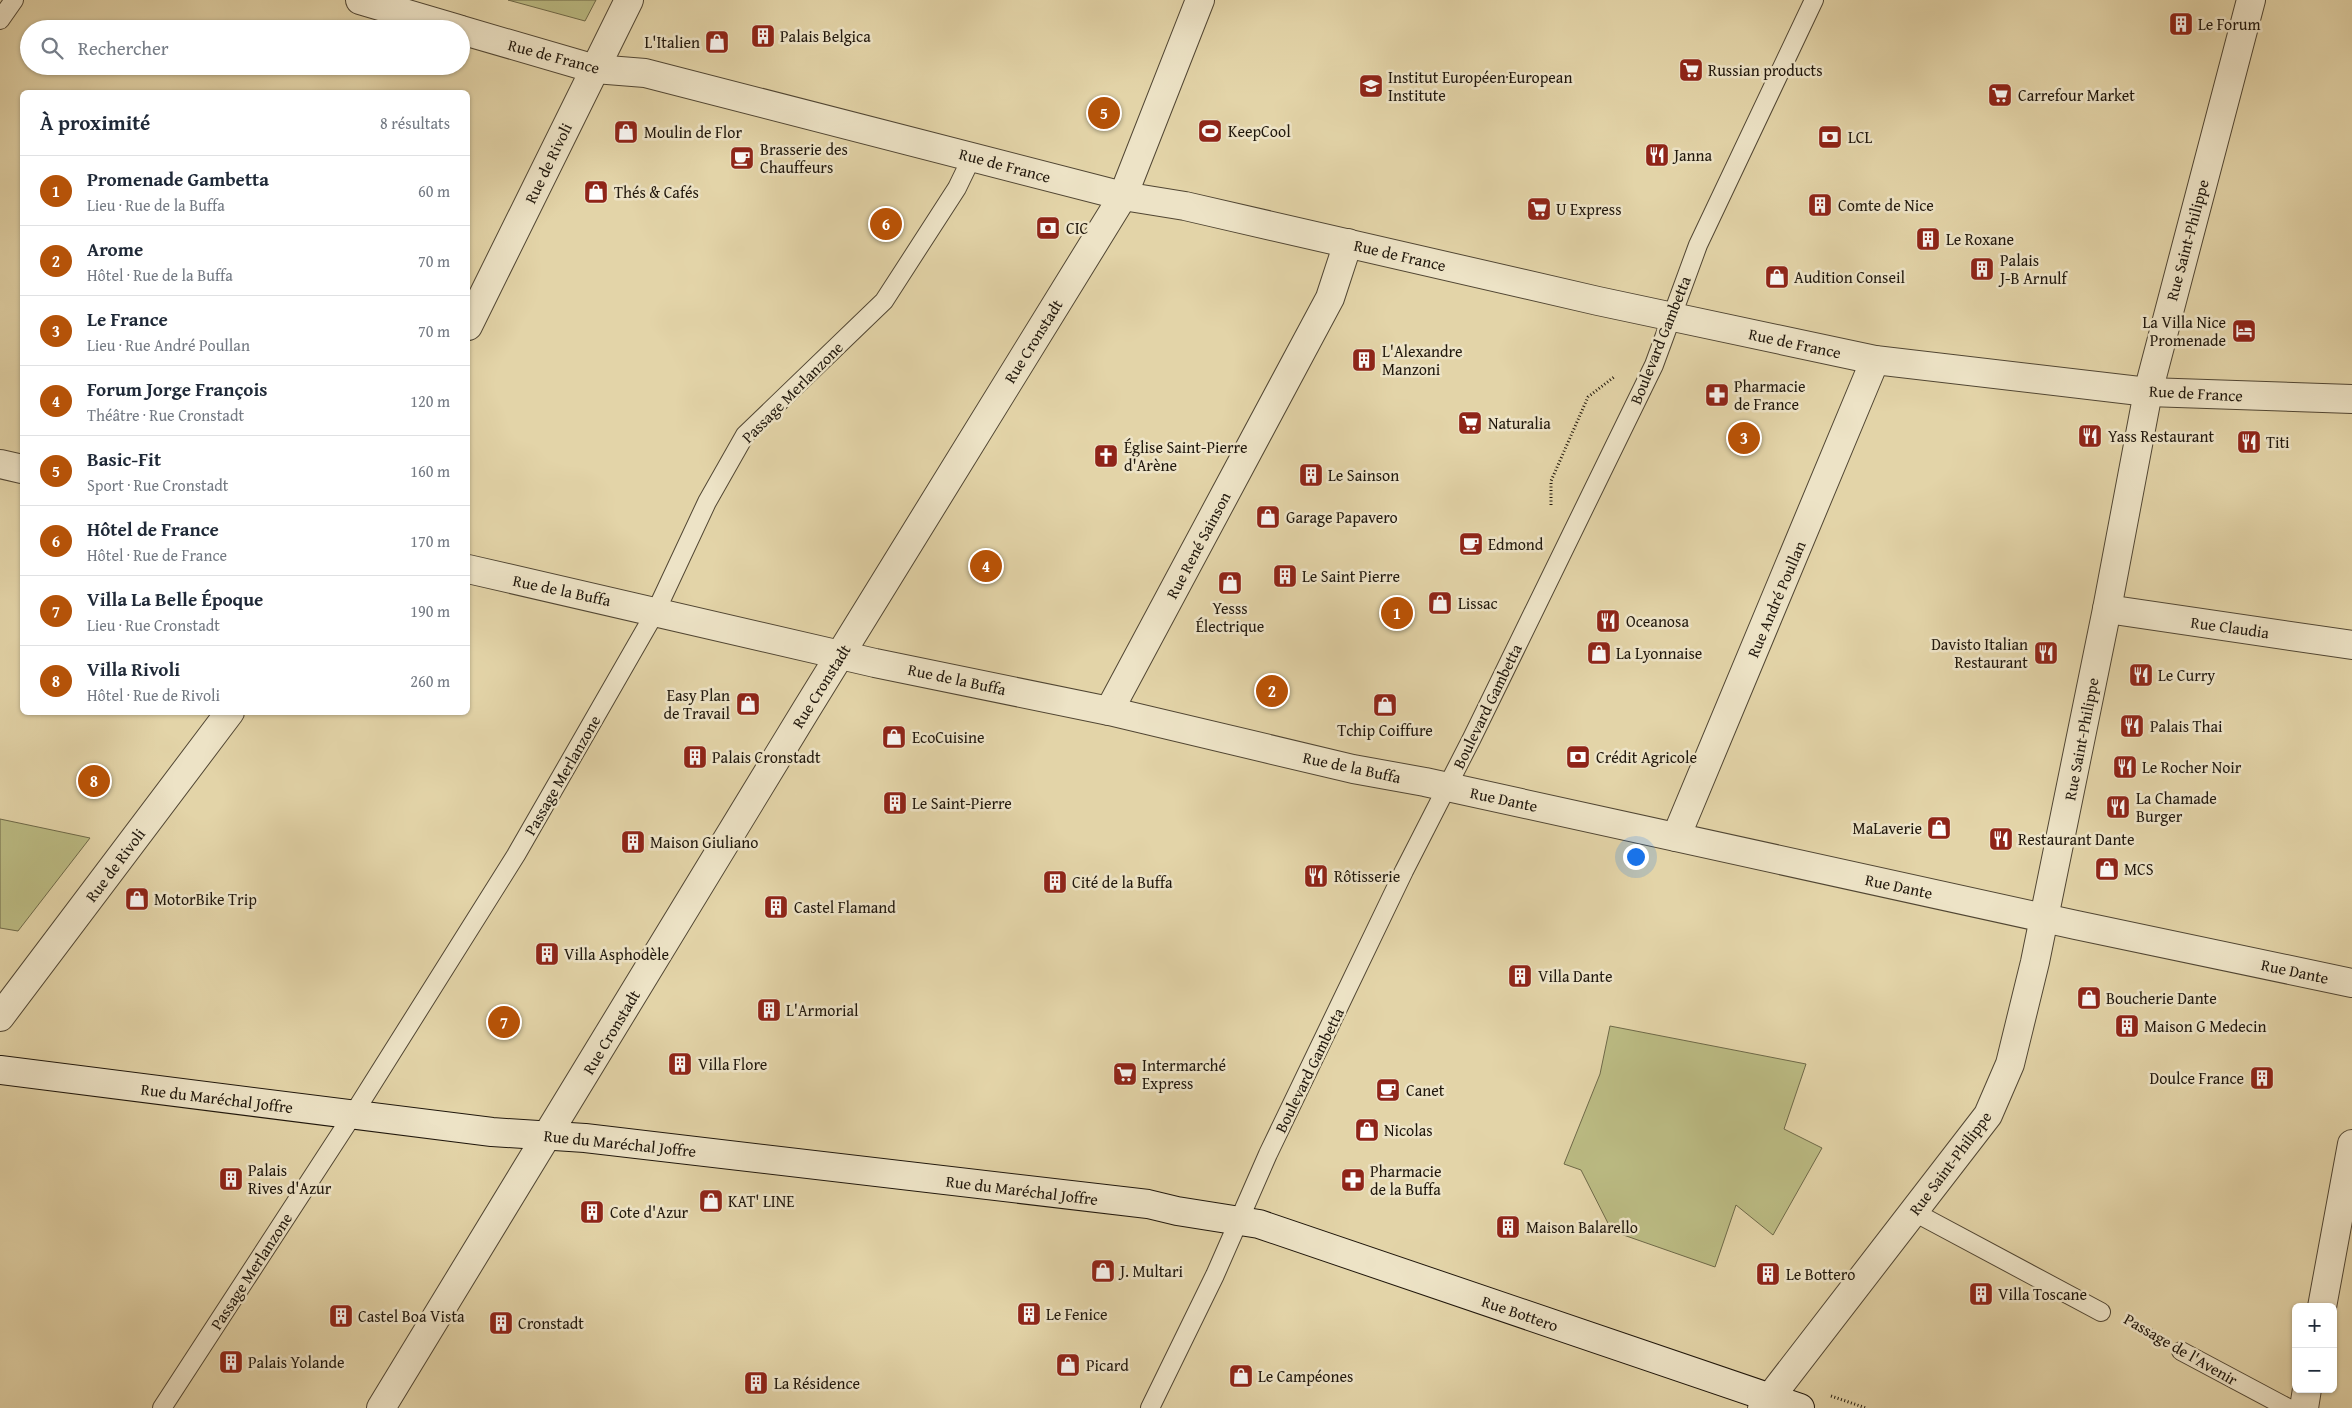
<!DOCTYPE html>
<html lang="fr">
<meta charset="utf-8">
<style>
:root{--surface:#fff;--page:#f2f2f3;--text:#1f2937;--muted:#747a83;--line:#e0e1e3;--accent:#b45309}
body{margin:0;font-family:"Gentium Book Plus",serif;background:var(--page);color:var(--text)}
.controls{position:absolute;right:15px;bottom:15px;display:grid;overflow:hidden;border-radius:8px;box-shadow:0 1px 4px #0004}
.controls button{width:45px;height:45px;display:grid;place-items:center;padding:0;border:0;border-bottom:1px solid var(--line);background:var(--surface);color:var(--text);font:25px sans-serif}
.you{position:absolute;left:1635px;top:856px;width:18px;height:18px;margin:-12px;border:4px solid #fff;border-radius:50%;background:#1a73e8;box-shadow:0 0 0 8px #1a73e833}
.badge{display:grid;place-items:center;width:32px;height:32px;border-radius:50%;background:var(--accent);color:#fff;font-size:16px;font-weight:700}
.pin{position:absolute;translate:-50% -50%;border:2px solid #fff;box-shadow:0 1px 5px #0006}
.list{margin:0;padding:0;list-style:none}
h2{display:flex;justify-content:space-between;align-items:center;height:65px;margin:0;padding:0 20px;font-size:21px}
h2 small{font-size:16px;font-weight:400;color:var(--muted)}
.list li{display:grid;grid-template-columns:32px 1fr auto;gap:15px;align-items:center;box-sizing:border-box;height:70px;padding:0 20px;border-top:1px solid var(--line)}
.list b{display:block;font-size:19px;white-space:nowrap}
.list p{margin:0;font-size:16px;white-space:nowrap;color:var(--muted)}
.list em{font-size:16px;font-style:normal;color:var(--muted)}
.icon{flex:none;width:28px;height:28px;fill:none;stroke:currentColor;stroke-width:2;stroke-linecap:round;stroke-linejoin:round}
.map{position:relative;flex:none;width:2352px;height:1408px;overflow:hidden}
.search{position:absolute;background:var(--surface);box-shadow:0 1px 4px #0004;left:20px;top:20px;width:450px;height:55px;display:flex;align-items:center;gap:12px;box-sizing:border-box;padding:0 18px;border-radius:28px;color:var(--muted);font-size:19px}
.panel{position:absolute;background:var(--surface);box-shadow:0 1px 4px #0004;left:20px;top:90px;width:450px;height:625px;border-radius:8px}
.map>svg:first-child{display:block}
.green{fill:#bbbb83;stroke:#6e6948}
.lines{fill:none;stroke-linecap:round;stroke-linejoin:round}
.service-casing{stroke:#514633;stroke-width:20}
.minor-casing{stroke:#514633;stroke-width:30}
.tertiary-casing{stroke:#514633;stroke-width:30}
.secondary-casing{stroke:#20170c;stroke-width:30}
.path{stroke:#20170c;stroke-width:3;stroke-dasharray:1 2.5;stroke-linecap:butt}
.service{stroke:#ede3c6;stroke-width:18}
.minor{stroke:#ede3c6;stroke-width:28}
.tertiary{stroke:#ede3c6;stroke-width:28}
.secondary{stroke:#ede3c6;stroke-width:28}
.labels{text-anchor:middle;stroke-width:5;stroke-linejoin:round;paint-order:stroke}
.poi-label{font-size:16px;fill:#20170c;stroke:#ede3c6;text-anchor:start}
.street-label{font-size:16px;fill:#20170c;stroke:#ede3c6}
</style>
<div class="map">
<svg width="2352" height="1408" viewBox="0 0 2352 1408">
<rect width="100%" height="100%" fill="#e3d4a8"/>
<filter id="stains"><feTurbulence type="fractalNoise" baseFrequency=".004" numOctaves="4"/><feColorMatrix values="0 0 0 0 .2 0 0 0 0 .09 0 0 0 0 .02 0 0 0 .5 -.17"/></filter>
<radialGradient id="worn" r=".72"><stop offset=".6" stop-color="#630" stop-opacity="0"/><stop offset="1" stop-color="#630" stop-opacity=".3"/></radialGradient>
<!-- green -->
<g class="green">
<path d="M 508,0 L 596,0 L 585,21 Z"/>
<path d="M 0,819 L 90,838 L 18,931 L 0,928 Z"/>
<path d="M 1610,1026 L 1806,1064 L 1784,1129 L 1822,1148 L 1773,1235 L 1736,1205 L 1715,1267 L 1612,1231 L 1581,1170 L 1564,1164 L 1600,1074 Z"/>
</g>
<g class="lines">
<defs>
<g id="service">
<path d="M 0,20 L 14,0"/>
<path d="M 1914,1212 L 2101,1312"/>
<path d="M 2181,1351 L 2288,1408"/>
<path d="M 162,1408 L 352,1116 L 516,855 L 656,611 L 707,502 L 745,435 L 884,301 L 957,188 L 972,157"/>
<path d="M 1150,1408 L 1215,1275 L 1268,1154 L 1404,871 L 1472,738 L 1654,365 L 1698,245 L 1814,0"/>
</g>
<g id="minor">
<path d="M 360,0 L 458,29"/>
<path d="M 461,30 L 595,69 L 645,73 L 1123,196 L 1185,206 L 1598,301 L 1875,360 L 2148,392 L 2352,399"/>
<path d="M 468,326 L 629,0"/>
<path d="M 2107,609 L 2352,645"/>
<path d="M 1109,711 L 1330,298 L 1348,243"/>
<path d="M 1676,837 L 1875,360"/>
<path d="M 0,1017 L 230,712"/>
<path d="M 2322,1307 L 2352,1144"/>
<path d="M 381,1408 L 806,710 L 1123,196 L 1200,0"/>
<path d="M 1762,1408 L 1988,1115 L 2010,1064 L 2035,962 L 2107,609 L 2148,392 L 2251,0"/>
<path d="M 2304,1408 L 2307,1389"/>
</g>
<g id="tertiary">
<path d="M 0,464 L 22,469"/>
<path d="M 468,569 L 875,663 L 1109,711 L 1353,769 L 1425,782 L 2076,925 L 2352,983"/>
</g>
<path id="secondary" d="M 0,1070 L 492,1132 L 585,1138 L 1148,1204 L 1177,1211 L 1259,1224 L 1800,1408"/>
</defs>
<!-- service casing -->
<use href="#service" class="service-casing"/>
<!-- minor casing -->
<use href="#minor" class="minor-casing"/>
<!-- tertiary casing -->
<use href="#tertiary" class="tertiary-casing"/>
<!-- secondary casing -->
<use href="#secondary" class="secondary-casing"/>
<!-- path -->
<g class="path">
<path d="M 1551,505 L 1551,481 L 1588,397 L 1614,377"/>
<path d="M 2130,1318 L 2157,1333"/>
<path d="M 1831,1396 L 1866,1408"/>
</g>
<!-- service -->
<use href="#service" class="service"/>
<!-- minor -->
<use href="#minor" class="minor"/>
<!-- tertiary -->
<use href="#tertiary" class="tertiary"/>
<!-- secondary -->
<use href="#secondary" class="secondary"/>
</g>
<!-- icons -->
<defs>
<symbol id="building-square" viewBox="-11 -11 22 22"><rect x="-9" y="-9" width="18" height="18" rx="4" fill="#8f2418" stroke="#ede3c6"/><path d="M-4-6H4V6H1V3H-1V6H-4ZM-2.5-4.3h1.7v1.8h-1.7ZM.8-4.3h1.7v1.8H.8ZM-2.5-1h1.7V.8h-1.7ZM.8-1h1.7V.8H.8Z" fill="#fff"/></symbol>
<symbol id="shop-square" viewBox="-11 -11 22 22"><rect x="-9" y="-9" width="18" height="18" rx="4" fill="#8f2418" stroke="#ede3c6"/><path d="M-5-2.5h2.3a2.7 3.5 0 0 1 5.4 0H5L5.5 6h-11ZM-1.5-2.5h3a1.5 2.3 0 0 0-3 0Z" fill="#fff"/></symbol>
<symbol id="supermarket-square" viewBox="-11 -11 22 22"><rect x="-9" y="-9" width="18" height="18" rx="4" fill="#8f2418" stroke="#ede3c6"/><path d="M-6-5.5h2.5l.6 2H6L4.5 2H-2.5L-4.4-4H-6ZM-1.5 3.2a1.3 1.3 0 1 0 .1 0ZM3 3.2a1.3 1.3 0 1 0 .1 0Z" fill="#fff"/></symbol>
<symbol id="university-square" viewBox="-11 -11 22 22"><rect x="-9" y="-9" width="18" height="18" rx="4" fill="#8f2418" stroke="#ede3c6"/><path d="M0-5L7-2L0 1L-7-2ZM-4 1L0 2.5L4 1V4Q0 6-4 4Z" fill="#fff"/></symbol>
<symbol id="stadium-square" viewBox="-11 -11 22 22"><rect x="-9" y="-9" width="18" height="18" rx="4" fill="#8f2418" stroke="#ede3c6"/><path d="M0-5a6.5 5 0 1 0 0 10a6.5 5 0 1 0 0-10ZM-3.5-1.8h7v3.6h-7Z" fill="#fff"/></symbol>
<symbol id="bank-square" viewBox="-11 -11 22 22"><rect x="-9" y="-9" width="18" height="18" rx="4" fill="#8f2418" stroke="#ede3c6"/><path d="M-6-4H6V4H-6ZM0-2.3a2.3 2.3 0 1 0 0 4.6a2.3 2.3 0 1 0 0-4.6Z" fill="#fff"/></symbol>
<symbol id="restaurant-square" viewBox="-11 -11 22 22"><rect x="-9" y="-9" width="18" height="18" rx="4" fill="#8f2418" stroke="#ede3c6"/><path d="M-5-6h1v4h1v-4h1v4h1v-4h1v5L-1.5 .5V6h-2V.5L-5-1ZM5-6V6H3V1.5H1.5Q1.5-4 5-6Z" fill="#fff"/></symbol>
<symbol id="cafe-square" viewBox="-11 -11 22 22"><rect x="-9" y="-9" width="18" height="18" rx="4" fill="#8f2418" stroke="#ede3c6"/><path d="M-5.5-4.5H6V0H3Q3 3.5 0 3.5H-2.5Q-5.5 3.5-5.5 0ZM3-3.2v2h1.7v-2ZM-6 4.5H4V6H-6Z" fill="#fff"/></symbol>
<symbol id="hotel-square" viewBox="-11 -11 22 22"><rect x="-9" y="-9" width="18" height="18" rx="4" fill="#8f2418" stroke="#ede3c6"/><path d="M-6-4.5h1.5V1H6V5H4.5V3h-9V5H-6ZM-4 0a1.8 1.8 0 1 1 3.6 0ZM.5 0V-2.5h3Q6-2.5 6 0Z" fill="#fff"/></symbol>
<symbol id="pharmacy-square" viewBox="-11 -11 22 22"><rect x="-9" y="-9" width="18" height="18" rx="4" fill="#8f2418" stroke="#ede3c6"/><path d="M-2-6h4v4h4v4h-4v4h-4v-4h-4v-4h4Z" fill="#fff"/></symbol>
<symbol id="church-square" viewBox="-11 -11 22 22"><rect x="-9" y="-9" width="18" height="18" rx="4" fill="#8f2418" stroke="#ede3c6"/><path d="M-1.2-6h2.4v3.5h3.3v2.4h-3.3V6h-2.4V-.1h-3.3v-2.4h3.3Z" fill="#fff"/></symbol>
</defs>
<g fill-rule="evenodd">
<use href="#building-square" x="2167" y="10" width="28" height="28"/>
<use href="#building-square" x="749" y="22" width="28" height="28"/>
<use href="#shop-square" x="703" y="28" width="28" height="28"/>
<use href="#supermarket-square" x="1677" y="56" width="28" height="28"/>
<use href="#university-square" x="1357" y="72" width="28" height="28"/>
<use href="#supermarket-square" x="1986" y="81" width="28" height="28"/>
<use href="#stadium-square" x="1196" y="117" width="28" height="28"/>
<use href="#shop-square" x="612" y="118" width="28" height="28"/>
<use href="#bank-square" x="1816" y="123" width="28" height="28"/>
<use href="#restaurant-square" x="1643" y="141" width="28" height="28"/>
<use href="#cafe-square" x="728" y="144" width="28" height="28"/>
<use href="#shop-square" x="582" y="178" width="28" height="28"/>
<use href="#building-square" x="1806" y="191" width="28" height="28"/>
<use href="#supermarket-square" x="1525" y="195" width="28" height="28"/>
<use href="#bank-square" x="1034" y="214" width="28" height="28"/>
<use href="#building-square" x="1914" y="225" width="28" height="28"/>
<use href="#building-square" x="1968" y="255" width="28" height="28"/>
<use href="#shop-square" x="1763" y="263" width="28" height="28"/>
<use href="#hotel-square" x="2230" y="317" width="28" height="28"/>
<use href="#building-square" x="1350" y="346" width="28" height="28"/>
<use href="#pharmacy-square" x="1703" y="381" width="28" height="28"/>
<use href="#supermarket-square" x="1456" y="409" width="28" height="28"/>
<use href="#restaurant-square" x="2076" y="422" width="28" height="28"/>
<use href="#restaurant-square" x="2235" y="428" width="28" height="28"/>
<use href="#church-square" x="1092" y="442" width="28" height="28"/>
<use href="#building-square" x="1297" y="461" width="28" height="28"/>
<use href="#shop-square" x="1254" y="503" width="28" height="28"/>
<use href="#cafe-square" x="1457" y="530" width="28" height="28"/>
<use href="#building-square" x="1271" y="562" width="28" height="28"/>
<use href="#shop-square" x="1216" y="569" width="28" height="28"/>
<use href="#shop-square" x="1426" y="589" width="28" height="28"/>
<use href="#restaurant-square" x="1594" y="607" width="28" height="28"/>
<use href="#shop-square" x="1585" y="639" width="28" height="28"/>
<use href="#restaurant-square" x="2032" y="639" width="28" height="28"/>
<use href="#restaurant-square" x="2127" y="661" width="28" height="28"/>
<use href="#shop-square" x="734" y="690" width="28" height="28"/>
<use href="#shop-square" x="1371" y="691" width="28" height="28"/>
<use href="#restaurant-square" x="2118" y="712" width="28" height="28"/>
<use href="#shop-square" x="880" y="723" width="28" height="28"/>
<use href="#building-square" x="681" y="743" width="28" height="28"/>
<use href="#bank-square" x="1564" y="743" width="28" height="28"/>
<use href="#restaurant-square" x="2111" y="753" width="28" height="28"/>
<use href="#building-square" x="881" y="789" width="28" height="28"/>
<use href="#restaurant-square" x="2104" y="793" width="28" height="28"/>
<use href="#shop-square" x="1925" y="814" width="28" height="28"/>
<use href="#restaurant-square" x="1987" y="825" width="28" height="28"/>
<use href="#building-square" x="619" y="828" width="28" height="28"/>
<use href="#shop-square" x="2093" y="855" width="28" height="28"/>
<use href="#restaurant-square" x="1302" y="862" width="28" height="28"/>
<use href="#building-square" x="1041" y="868" width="28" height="28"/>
<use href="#shop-square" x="123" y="885" width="28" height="28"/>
<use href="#building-square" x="762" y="893" width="28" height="28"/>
<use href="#building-square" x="533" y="940" width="28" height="28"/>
<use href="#building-square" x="1506" y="962" width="28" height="28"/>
<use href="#shop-square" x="2075" y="984" width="28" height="28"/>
<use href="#building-square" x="755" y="996" width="28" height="28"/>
<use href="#building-square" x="2113" y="1012" width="28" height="28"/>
<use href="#building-square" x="666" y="1050" width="28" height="28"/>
<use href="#supermarket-square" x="1111" y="1060" width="28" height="28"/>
<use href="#building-square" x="2248" y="1064" width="28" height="28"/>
<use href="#cafe-square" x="1374" y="1076" width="28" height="28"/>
<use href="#shop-square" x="1353" y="1116" width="28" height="28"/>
<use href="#building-square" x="217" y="1165" width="28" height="28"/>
<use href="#pharmacy-square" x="1339" y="1166" width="28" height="28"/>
<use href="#shop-square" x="697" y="1187" width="28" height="28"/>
<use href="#building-square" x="578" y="1198" width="28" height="28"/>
<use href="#building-square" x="1494" y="1213" width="28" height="28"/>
<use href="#shop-square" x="1089" y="1257" width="28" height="28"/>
<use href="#building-square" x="1754" y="1260" width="28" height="28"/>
<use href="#building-square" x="1967" y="1280" width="28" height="28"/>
<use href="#building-square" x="1015" y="1300" width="28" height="28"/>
<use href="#building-square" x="327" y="1302" width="28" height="28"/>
<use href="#building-square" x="487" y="1309" width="28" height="28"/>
<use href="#building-square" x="217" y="1348" width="28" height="28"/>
<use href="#shop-square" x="1054" y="1351" width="28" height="28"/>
<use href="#shop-square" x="1227" y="1362" width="28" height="28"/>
<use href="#building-square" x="742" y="1369" width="28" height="28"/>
</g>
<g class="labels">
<!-- poi labels -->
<g class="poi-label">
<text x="2198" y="30">Le Forum</text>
<text x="780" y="42">Palais Belgica</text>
<text x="700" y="48" text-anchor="end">L'Italien</text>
<text x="1708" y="76">Russian products</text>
<text x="1388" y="83">Institut Européen·European<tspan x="1388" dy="18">Institute</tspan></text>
<text x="2018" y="101">Carrefour Market</text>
<text x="1228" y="137">KeepCool</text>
<text x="644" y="138">Moulin de Flor</text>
<text x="1848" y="143">LCL</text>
<text x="760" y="155">Brasserie des<tspan x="760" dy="18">Chauffeurs</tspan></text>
<text x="1674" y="161">Janna</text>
<text x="614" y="198">Thés &amp; Cafés</text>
<text x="1838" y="211">Comte de Nice</text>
<text x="1556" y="215">U Express</text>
<text x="1066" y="234">CIC</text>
<text x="1946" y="245">Le Roxane</text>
<text x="2000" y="266">Palais<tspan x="2000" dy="18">J-B Arnulf</tspan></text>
<text x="1794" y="283">Audition Conseil</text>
<text x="2226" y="328" text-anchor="end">La Villa Nice<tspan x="2226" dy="18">Promenade</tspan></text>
<text x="1382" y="357">L'Alexandre<tspan x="1382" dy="18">Manzoni</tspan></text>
<text x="1734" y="392">Pharmacie<tspan x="1734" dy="18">de France</tspan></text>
<text x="1488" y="429">Naturalia</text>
<text x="2108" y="442">Yass Restaurant</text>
<text x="2266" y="448">Titi</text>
<text x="1124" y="453">Église Saint-Pierre<tspan x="1124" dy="18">d'Arène</tspan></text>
<text x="1328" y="481">Le Sainson</text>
<text x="1286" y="523">Garage Papavero</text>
<text x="1488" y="550">Edmond</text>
<text x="1302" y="582">Le Saint Pierre</text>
<text x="1458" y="609">Lissac</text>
<text x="1230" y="614" text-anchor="middle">Yesss<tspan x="1230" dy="18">Électrique</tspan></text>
<text x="1626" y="627">Oceanosa</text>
<text x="2028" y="650" text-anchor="end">Davisto Italian<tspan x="2028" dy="18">Restaurant</tspan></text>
<text x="1616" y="659">La Lyonnaise</text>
<text x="2158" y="681">Le Curry</text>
<text x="730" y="701" text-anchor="end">Easy Plan<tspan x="730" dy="18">de Travail</tspan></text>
<text x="2150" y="732">Palais Thai</text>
<text x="1385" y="736" text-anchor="middle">Tchip Coiffure</text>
<text x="912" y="743">EcoCuisine</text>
<text x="712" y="763">Palais Cronstadt</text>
<text x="1596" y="763">Crédit Agricole</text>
<text x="2142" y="773">Le Rocher Noir</text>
<text x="2136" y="804">La Chamade<tspan x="2136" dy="18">Burger</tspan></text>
<text x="912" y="809">Le Saint-Pierre</text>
<text x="1922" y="834" text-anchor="end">MaLaverie</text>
<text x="2018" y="845">Restaurant Dante</text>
<text x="650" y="848">Maison Giuliano</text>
<text x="2124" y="875">MCS</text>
<text x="1334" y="882">Rôtisserie</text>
<text x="1072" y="888">Cité de la Buffa</text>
<text x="154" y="905">MotorBike Trip</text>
<text x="794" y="913">Castel Flamand</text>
<text x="564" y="960">Villa Asphodèle</text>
<text x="1538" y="982">Villa Dante</text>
<text x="2106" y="1004">Boucherie Dante</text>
<text x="786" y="1016">L'Armorial</text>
<text x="2144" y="1032">Maison G Medecin</text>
<text x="698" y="1070">Villa Flore</text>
<text x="1142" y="1071">Intermarché<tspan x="1142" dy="18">Express</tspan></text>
<text x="2244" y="1084" text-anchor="end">Doulce France</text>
<text x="1406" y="1096">Canet</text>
<text x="1384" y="1136">Nicolas</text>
<text x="248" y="1176">Palais<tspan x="248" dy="18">Rives d'Azur</tspan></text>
<text x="1370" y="1177">Pharmacie<tspan x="1370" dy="18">de la Buffa</tspan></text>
<text x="728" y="1207">KAT' LINE</text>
<text x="610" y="1218">Cote d'Azur</text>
<text x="1526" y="1233">Maison Balarello</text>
<text x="1120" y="1277">J. Multari</text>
<text x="1786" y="1280">Le Bottero</text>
<text x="1998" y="1300">Villa Toscane</text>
<text x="1046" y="1320">Le Fenice</text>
<text x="358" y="1322">Castel Boa Vista</text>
<text x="518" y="1329">Cronstadt</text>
<text x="248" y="1368">Palais Yolande</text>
<text x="1086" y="1371">Picard</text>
<text x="1258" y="1382">Le Campéones</text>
<text x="774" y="1389">La Résidence</text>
</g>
<!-- street labels -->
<g class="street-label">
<text transform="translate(554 56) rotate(15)" y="6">Rue de France</text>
<text transform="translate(548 163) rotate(-64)" y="6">Rue de Rivoli</text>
<text transform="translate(1005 165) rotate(15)" y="6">Rue de France</text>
<text transform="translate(2187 240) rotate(-75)" y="6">Rue Saint-Philippe</text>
<text transform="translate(1400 255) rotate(13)" y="6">Rue de France</text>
<text transform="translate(1660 340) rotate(-68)" y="6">Boulevard Gambetta</text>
<text transform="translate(1033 341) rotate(-58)" y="6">Rue Cronstadt</text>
<text transform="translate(1795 343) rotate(12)" y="6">Rue de France</text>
<text transform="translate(792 392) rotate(-45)" y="6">Passage Merlanzone</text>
<text transform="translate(2196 393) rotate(3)" y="6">Rue de France</text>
<text transform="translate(1198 545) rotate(-62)" y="6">Rue René Sainson</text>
<text transform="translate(562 590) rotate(12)" y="6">Rue de la Buffa</text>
<text transform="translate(1776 599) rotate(-67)" y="6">Rue André Poullan</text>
<text transform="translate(2230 627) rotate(8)" y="6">Rue Claudia</text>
<text transform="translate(957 679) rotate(12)" y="6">Rue de la Buffa</text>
<text transform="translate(821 686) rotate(-58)" y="6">Rue Cronstadt</text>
<text transform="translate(1487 706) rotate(-64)" y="6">Boulevard Gambetta</text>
<text transform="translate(2081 739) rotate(-79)" y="6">Rue Saint-Philippe</text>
<text transform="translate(1352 767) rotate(12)" y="6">Rue de la Buffa</text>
<text transform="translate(562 775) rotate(-60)" y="6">Passage Merlanzone</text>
<text transform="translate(1504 799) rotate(12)" y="6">Rue Dante</text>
<text transform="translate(115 865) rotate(-53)" y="6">Rue de Rivoli</text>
<text transform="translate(1899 886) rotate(12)" y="6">Rue Dante</text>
<text transform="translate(2295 971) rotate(12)" y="6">Rue Dante</text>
<text transform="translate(611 1032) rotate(-59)" y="6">Rue Cronstadt</text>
<text transform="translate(1309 1070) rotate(-64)" y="6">Boulevard Gambetta</text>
<text transform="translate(217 1098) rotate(7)" y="6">Rue du Maréchal Joffre</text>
<text transform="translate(620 1143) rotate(6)" y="6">Rue du Maréchal Joffre</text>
<text transform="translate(1950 1163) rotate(-53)" y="6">Rue Saint-Philippe</text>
<text transform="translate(1022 1190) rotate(7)" y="6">Rue du Maréchal Joffre</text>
<text transform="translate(251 1271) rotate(-57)" y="6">Passage Merlanzone</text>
<text transform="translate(1520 1313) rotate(19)" y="6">Rue Bottero</text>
<text transform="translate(2181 1349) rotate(30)" y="6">Passage de l'Avenir</text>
</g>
</g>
<rect width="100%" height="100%" filter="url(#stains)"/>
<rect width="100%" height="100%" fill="url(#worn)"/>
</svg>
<div class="controls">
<button>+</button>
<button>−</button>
</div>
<div class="you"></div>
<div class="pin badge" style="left:1397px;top:613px">1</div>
<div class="pin badge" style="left:1272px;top:691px">2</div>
<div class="pin badge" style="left:1744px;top:438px">3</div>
<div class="pin badge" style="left:986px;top:566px">4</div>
<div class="pin badge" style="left:1104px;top:113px">5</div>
<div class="pin badge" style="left:886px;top:224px">6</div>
<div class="pin badge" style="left:504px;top:1022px">7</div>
<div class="pin badge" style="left:94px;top:781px">8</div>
<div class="search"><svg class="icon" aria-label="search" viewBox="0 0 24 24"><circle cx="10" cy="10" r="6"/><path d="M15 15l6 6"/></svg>Rechercher</div>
<section class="panel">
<h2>À proximité<small>8 résultats</small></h2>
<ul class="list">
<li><span class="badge">1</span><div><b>Promenade Gambetta</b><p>Lieu · Rue de la Buffa</p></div><em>60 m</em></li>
<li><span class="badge">2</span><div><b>Arome</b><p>Hôtel · Rue de la Buffa</p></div><em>70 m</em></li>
<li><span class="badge">3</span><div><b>Le France</b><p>Lieu · Rue André Poullan</p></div><em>70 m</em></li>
<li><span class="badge">4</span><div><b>Forum Jorge François</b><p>Théâtre · Rue Cronstadt</p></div><em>120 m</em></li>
<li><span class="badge">5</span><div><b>Basic-Fit</b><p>Sport · Rue Cronstadt</p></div><em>160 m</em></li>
<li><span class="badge">6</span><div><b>Hôtel de France</b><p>Hôtel · Rue de France</p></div><em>170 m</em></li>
<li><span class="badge">7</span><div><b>Villa La Belle Époque</b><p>Lieu · Rue Cronstadt</p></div><em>190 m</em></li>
<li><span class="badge">8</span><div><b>Villa Rivoli</b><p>Hôtel · Rue de Rivoli</p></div><em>260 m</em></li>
</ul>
</section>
</div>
